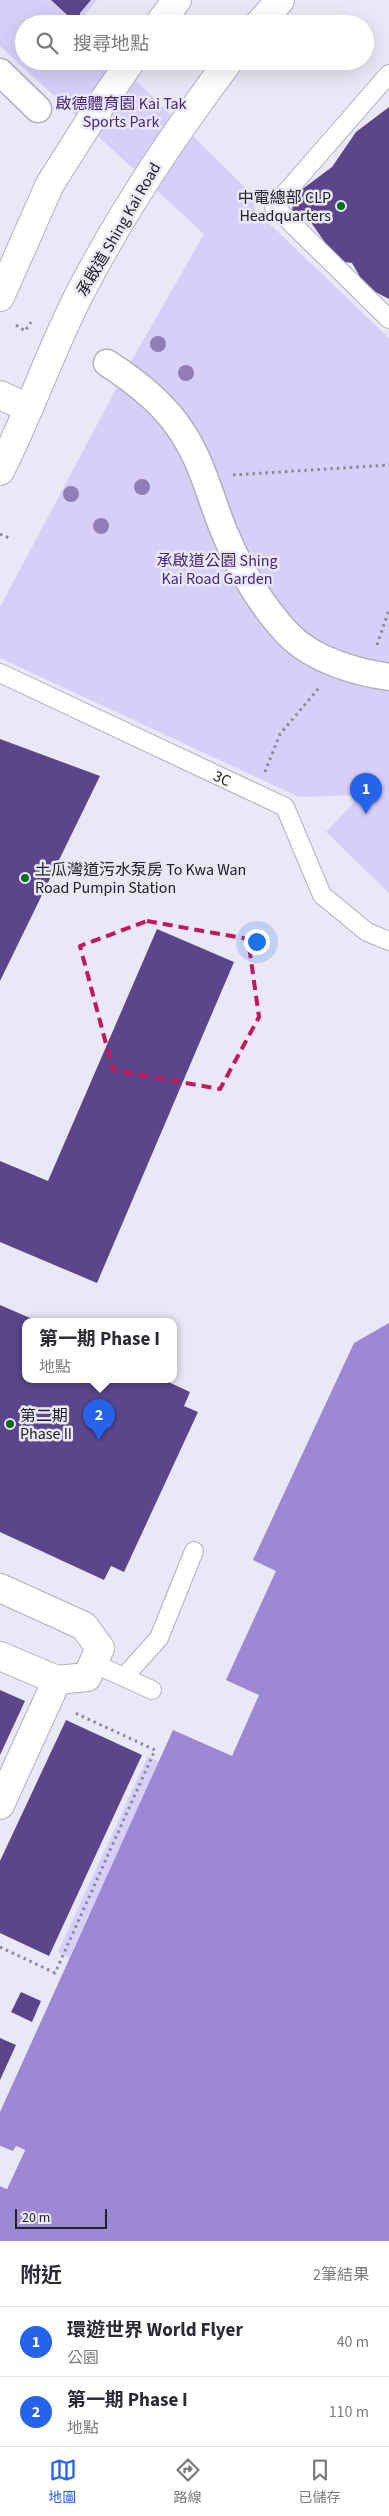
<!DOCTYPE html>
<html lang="zh-TW">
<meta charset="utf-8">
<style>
:root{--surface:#fff;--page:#f2f2f3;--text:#2b2b33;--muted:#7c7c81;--line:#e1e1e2;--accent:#2563eb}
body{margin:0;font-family:"Source Sans 3","Noto Sans TC",sans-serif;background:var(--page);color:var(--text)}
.scale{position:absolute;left:15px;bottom:12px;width:92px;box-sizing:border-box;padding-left:5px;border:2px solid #232228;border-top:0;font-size:14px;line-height:18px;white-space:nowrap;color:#232228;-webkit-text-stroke:4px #eae7f6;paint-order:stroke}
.you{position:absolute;left:256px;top:941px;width:18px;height:18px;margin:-12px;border:4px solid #fff;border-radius:50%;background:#1a73e8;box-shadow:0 0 0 8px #1a73e833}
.badge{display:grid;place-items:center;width:32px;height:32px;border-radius:50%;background:var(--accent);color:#fff;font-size:16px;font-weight:700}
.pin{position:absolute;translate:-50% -41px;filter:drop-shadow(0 1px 2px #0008)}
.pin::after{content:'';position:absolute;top:26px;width:18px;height:15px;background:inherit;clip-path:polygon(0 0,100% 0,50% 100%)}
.popup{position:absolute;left:22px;top:1318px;width:155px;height:65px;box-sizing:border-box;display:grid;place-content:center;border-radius:10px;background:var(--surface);filter:drop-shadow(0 1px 4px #0005);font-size:16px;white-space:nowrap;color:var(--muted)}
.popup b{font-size:19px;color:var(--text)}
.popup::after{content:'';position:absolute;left:50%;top:100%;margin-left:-10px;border:10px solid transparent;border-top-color:var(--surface)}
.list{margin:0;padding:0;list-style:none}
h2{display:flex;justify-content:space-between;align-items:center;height:65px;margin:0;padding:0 20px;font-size:21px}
h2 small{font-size:16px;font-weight:400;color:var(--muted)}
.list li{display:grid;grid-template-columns:32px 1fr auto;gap:15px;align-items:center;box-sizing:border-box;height:70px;padding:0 20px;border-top:1px solid var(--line)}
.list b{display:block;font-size:19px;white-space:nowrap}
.list p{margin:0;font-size:16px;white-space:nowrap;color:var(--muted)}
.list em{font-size:16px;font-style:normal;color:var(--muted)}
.icon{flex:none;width:28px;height:28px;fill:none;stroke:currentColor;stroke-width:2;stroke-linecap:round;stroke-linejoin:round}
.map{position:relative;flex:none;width:389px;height:2241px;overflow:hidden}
.search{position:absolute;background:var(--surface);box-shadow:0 5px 20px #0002;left:15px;right:15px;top:15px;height:55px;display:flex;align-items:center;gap:12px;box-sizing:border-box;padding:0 18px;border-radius:28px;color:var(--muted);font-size:19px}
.sheet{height:205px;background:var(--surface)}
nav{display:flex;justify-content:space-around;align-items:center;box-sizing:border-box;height:70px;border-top:1px solid var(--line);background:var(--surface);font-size:14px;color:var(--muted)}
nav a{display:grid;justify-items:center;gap:2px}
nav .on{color:var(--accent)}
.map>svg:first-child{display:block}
.green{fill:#d8cff9}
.water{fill:#9c88d4}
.pier{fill:#eae7f6}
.building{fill:#5b468c}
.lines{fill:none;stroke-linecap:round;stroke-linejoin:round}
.service-casing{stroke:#b2afbe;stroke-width:20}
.pedestrian-casing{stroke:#b2afbe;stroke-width:29}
.minor-casing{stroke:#b2afbe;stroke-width:30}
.tertiary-casing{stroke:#b2afbe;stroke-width:30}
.secondary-casing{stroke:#b2afbe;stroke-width:30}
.path{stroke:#8c8a95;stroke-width:3;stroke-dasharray:2.5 4;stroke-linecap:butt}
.service{stroke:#fff;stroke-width:18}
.pedestrian{stroke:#fff;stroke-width:26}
.minor{stroke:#fff;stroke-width:28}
.tertiary{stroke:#fff;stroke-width:28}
.secondary{stroke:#fff;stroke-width:28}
.tree{fill:#907db5}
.marked{fill:none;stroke:#c2185b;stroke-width:4;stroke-dasharray:10 6;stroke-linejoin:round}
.poi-dot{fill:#036e1e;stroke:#eae7f6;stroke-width:2}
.labels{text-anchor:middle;stroke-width:5;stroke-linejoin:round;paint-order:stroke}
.park-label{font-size:16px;fill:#47267f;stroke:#eae7f6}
.poi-label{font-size:16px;fill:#232228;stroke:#eae7f6;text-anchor:start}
.street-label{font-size:16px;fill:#232228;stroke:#eae7f6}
</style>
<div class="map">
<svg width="389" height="2241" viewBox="0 0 389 2241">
<rect width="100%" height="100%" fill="#eae7f6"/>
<!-- green -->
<g class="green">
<path d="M 0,0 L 97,0 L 81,20 L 81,24 L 24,24 L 24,61 L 116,61 L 253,195 L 255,210 L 389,338 L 389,893 L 326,832 L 361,795 L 299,797 L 0,658 L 0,607 L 124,374 L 204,234 L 0,46 Z"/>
<path d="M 148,1756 L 160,1762 L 69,1958 L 58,1952 Z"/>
</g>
<!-- water -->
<path class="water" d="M 389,1323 L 389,2241 L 0,2241 L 0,2186 L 7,2189 L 25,2150 L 16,2146 L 14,2152 L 0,2146 L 0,2112 L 173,1730 L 232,1756 L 259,1695 L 226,1680 L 276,1571 L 253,1560 L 354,1343 Z"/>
<!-- pier -->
<path class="pier" d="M 0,2146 L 13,2151 L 16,2146 L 25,2150 L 7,2189 L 0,2186 L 0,2177 L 4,2179 L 2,2184 L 6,2186 L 22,2151 L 17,2149 L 13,2154 L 0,2148 Z"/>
<!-- building -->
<g class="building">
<path d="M 51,0 L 91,0 L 80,13 L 81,24 L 77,24 Z"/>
<path d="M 389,107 L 389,299 L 366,287 L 352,263 L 338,261 L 310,221 L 292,215 L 293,196 L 332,167 L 356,132 Z"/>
<path d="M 0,739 L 100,776 L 0,981 Z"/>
<path d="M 157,929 L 234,962 L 97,1283 L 0,1242 L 0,1161 L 48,1181 Z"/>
<path d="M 0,1305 L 37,1321 L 25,1321 L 25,1379 L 162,1379 L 190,1392 L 184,1406 L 198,1412 L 124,1572 L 111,1566 L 104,1580 L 0,1532 Z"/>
<path d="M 0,1690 L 25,1701 L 0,1755 Z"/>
<path d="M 66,1720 L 142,1755 L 49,1956 L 0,1933 L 0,1861 Z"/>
<path d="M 21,1992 L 41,2001 L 32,2022 L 11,2012 Z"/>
<path d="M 0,2038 L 16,2045 L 0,2080 Z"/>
</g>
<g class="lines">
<defs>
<g id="service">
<path d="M 389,74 L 274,206 L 389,319"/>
<path id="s1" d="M 0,673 L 285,807 L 322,895 L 367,932 L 389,941"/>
<path d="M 93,1663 L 152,1690"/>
<path d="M 124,1677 L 159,1638 L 194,1551"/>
</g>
<g id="pedestrian">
<path d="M 0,72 L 38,109"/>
<path d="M 107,363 C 135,381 164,403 182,432 C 202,462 210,496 223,529 C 238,566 261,606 289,635 C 314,660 355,672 389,677"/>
</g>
<path id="minor" d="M 0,1805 L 57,1680"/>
<path id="tertiary" d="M 0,1588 L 84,1626 L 100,1648 L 87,1677 L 57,1680 L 0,1656"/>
<g id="secondary">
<path d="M 159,24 L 177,0"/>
<path d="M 259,24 L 280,0"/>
<path d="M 0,297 L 50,184 L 93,116 L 131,61"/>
<path d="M 0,395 L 28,408"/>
<path d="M 0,471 C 30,412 51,349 81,291 C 123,210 174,134 229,61"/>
</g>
</defs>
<!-- service casing -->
<use href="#service" class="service-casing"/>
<!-- pedestrian casing -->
<use href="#pedestrian" class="pedestrian-casing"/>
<!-- minor casing -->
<use href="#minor" class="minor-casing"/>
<!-- tertiary casing -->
<use href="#tertiary" class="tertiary-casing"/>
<!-- secondary casing -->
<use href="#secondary" class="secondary-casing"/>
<!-- path -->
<g class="path">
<path d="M 16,325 L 25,331 L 31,322"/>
<path d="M 233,475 L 389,465"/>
<path d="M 0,534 L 9,538"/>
<path d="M 377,645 L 389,610"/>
<path d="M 265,772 L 280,734 L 319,688"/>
<path d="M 0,1947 L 55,1973 L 155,1750 L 73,1712"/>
</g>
<!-- service -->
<use href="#service" class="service"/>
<!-- pedestrian -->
<use href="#pedestrian" class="pedestrian"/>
<!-- minor -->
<use href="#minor" class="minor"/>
<!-- tertiary -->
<use href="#tertiary" class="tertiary"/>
<!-- secondary -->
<use href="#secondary" class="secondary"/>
</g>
<!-- trees -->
<g class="tree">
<circle cx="158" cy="344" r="8"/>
<circle cx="186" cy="373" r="8"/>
<circle cx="142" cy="487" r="8"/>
<circle cx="71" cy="494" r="8"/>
<circle cx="101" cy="526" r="8"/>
</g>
<!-- marked area -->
<path class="marked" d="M 147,921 L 248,939 L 259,1017 L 220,1089 L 113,1070 L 80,946 Z"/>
<!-- markers -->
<g class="poi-dot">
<circle cx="341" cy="206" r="5"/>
<circle cx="25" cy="878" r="5"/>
<circle cx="10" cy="1424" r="5"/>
</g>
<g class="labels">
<!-- park labels -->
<g class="park-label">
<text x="121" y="109">啟德體育園 Kai Tak<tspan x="121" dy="18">Sports Park</tspan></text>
<text x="217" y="566">承啟道公園 Shing<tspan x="217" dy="18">Kai Road Garden</tspan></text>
</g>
<!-- poi labels -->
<g class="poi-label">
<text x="331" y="203" text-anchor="end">中電總部 CLP<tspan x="331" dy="18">Headquarters</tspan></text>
<text x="35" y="875">土瓜灣道污水泵房 To Kwa Wan<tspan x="35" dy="18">Road Pumpin Station</tspan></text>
<text x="20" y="1421">第二期<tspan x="20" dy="18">Phase II</tspan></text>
</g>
<!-- street labels -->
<g class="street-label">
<text transform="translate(118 229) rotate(-60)" y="6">承啟道 Shing Kai Road</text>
<text dy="6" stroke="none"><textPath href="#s1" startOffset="246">3C</textPath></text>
</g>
</g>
</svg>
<div class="scale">20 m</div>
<div class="you"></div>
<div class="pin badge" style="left:366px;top:814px">1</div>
<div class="pin badge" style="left:99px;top:1440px">2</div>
<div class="popup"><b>第一期 Phase I</b>地點</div>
<div class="search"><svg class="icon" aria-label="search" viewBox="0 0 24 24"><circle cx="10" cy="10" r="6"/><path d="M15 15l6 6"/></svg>搜尋地點</div>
</div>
<section class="sheet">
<h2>附近<small>2筆結果</small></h2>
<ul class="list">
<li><span class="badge">1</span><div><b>環遊世界 World Flyer</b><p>公園</p></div><em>40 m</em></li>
<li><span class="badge">2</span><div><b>第一期 Phase I</b><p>地點</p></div><em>110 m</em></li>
</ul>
</section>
<nav>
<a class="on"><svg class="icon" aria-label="map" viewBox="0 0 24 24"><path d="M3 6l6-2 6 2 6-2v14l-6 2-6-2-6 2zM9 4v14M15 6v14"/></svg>地圖</a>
<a><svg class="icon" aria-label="directions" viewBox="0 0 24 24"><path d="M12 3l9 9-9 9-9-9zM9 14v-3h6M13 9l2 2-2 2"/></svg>路線</a>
<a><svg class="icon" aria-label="saved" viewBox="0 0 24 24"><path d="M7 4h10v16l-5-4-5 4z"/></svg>已儲存</a>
</nav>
